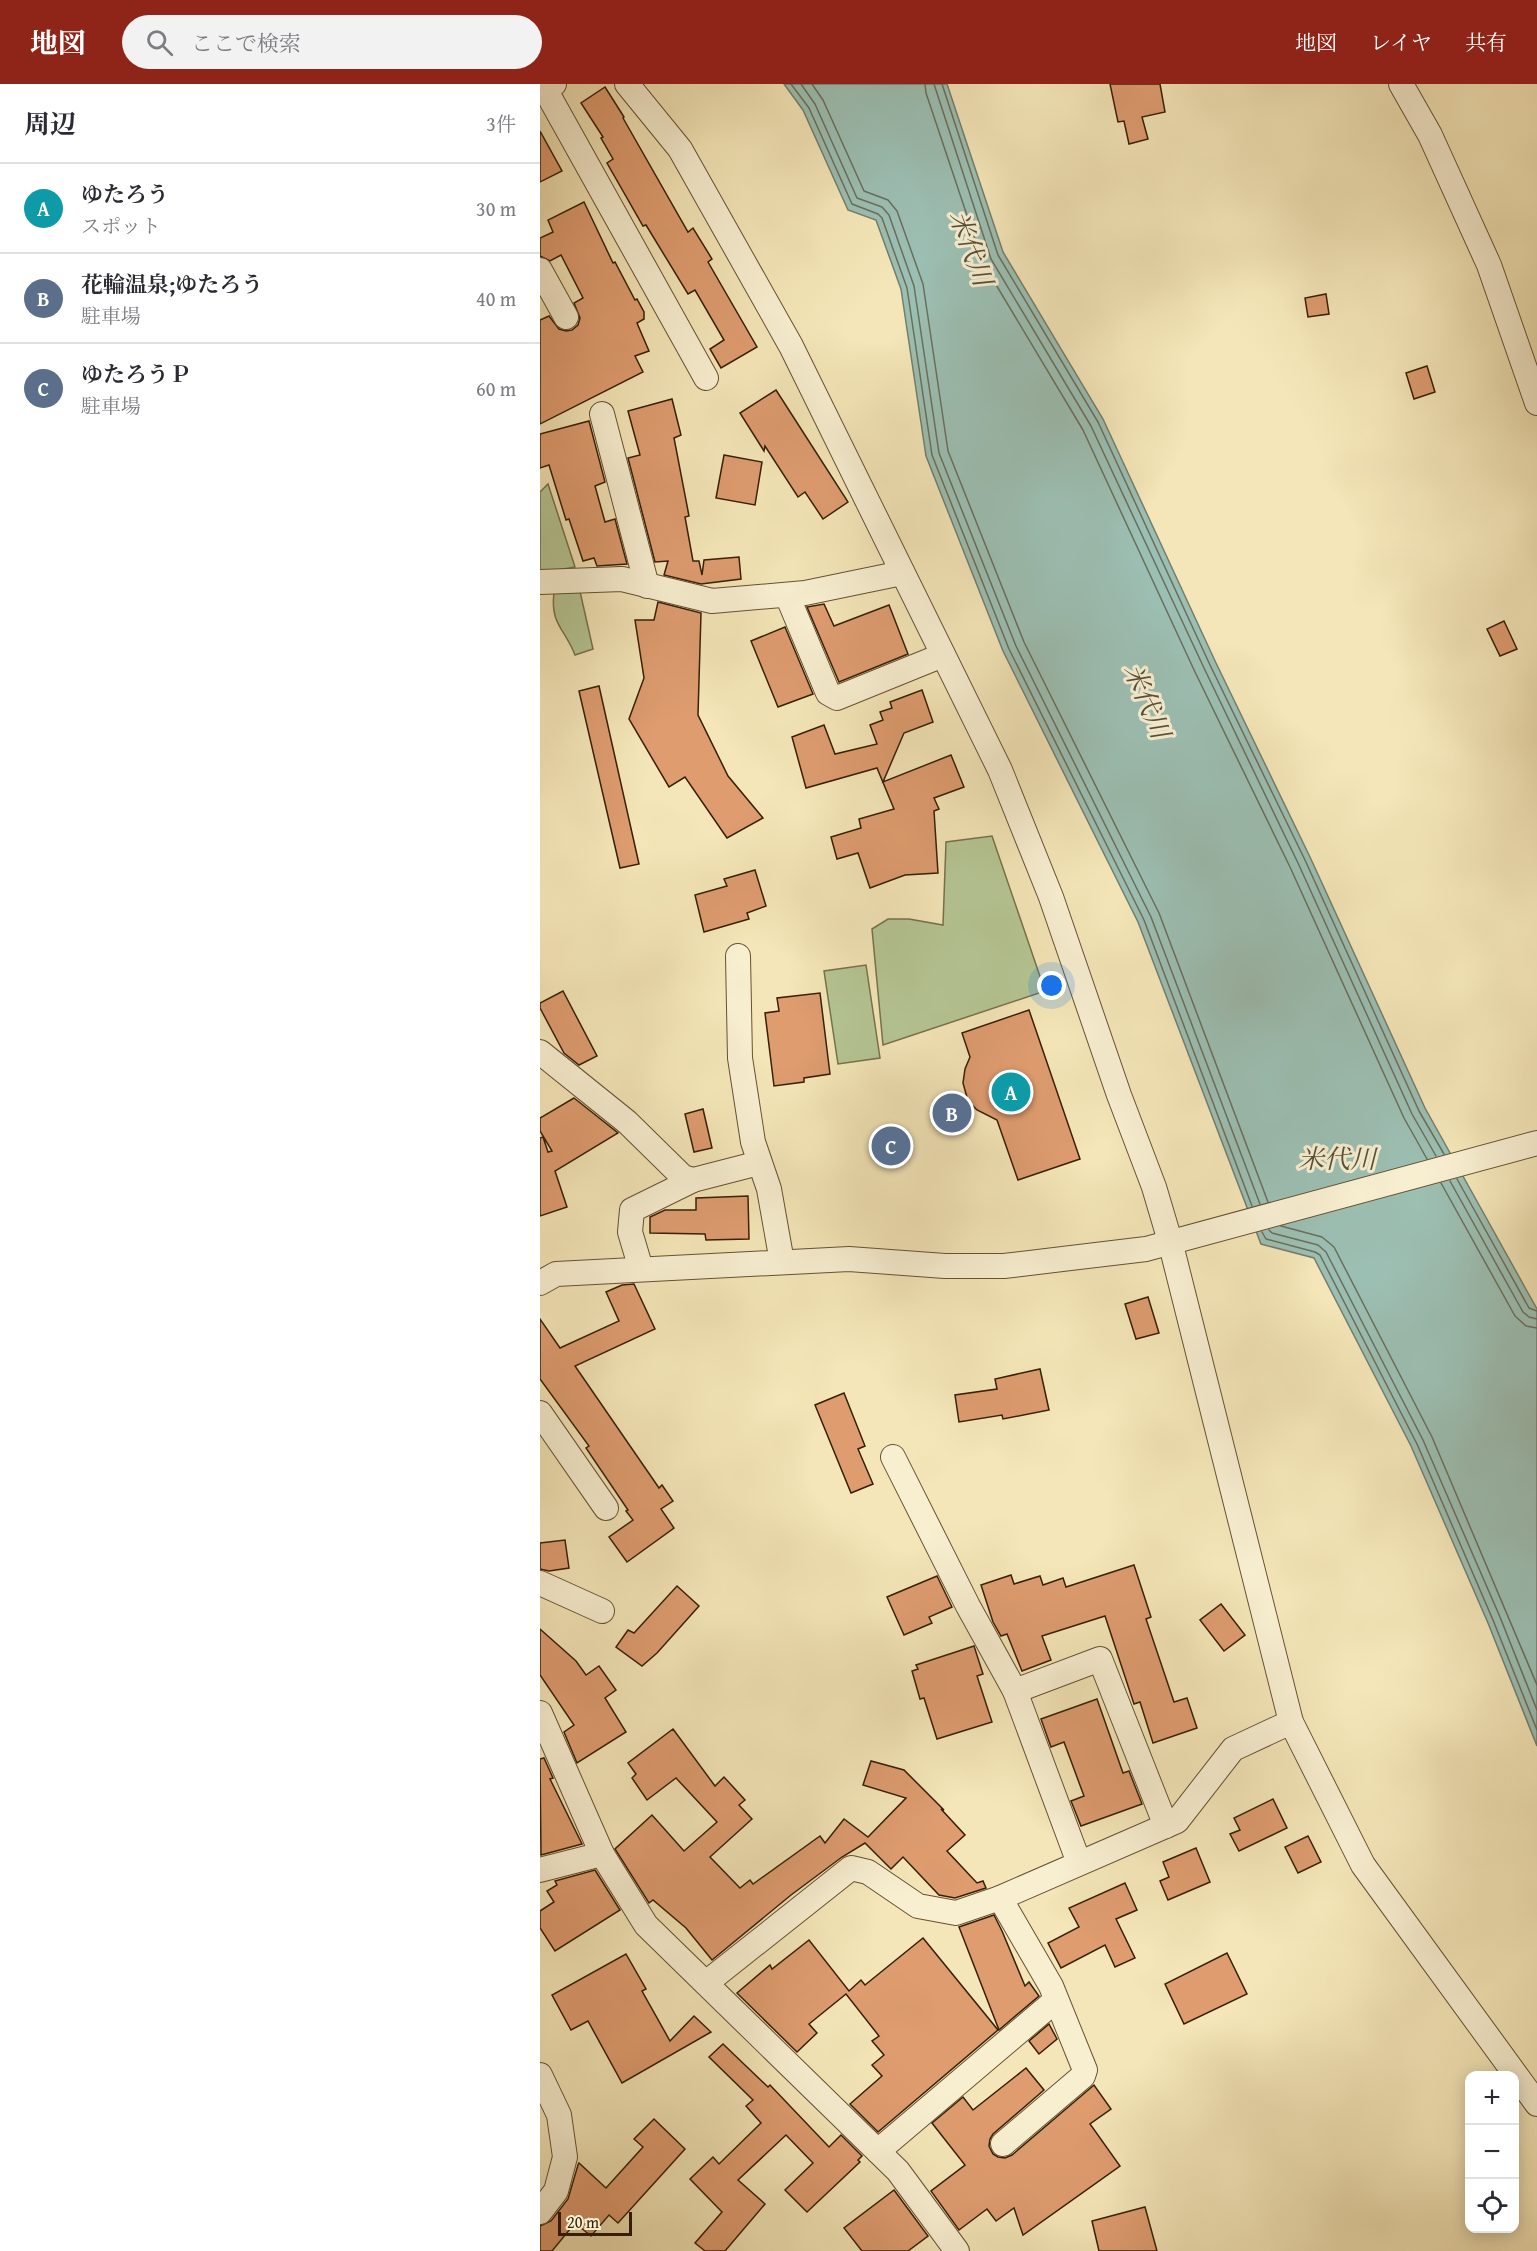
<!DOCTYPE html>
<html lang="ja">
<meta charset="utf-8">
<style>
:root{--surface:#fff;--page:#f2f2f3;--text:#2b2b33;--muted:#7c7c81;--line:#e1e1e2;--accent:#8f2418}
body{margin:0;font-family:"Gentium Book Plus","Noto Serif JP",serif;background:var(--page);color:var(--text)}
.controls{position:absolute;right:18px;bottom:18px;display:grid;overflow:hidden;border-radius:12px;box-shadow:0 3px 15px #0003}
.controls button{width:54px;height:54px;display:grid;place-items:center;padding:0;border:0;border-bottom:2px solid var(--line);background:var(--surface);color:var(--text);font:30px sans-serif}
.scale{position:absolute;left:18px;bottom:15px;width:74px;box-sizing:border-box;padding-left:6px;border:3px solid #361f05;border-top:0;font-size:16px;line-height:21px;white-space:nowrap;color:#361f05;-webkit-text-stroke:4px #f8efd1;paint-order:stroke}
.you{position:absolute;left:512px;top:902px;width:21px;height:21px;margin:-15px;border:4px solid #fff;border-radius:50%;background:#1a73e8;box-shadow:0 0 0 9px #1a73e833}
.badge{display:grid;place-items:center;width:39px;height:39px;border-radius:50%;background:var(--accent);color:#fff;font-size:20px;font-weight:700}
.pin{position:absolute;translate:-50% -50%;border:3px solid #fff;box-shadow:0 2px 6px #0006}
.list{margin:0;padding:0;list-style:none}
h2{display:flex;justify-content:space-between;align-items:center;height:78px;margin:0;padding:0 24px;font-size:26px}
h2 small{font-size:20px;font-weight:400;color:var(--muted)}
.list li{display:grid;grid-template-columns:39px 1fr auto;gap:18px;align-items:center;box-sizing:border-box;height:90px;padding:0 24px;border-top:2px solid var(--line)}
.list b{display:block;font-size:22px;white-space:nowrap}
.list p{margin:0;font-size:20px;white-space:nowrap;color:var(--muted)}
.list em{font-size:20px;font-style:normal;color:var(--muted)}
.icon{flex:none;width:33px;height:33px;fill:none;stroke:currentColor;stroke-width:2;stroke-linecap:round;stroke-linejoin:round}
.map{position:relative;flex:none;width:997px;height:2167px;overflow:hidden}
header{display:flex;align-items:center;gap:36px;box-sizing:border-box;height:84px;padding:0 30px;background:var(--accent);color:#fff}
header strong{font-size:28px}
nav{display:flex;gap:33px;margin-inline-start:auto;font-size:21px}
.search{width:420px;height:54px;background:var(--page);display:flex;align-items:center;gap:15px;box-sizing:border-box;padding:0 21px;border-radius:33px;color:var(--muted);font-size:22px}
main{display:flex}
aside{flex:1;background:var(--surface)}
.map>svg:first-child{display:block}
.green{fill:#b5c694;stroke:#76724c;stroke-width:1.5}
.water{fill:#9cbfb3;stroke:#737f6d;stroke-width:1.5}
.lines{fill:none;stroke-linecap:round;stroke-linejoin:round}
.shore{stroke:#696f5c;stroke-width:1.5}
.building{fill:#de9c6f;stroke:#361f05;stroke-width:1.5}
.minor-casing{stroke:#665132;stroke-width:26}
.minor{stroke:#f8efd1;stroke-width:24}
.labels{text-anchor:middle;stroke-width:6;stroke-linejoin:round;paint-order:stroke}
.water-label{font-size:26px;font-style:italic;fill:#554f39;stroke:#f8efd1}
</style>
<header>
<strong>地図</strong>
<div class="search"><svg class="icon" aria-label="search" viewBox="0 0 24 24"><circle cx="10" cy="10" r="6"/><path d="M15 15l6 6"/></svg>ここで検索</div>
<nav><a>地図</a><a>レイヤ</a><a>共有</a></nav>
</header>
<main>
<aside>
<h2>周辺<small>3件</small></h2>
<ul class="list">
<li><span class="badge" style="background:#0f9aa8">A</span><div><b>ゆたろう</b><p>スポット</p></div><em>30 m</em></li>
<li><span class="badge" style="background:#5c6f8a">B</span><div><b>花輪温泉;ゆたろう</b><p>駐車場</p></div><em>40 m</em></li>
<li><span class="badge" style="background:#5c6f8a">C</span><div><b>ゆたろうＰ</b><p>駐車場</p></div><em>60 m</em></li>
</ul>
</aside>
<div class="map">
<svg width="997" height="2167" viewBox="0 0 997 2167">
<rect width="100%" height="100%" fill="#f4e6b8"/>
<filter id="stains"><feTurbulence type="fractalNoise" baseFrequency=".00333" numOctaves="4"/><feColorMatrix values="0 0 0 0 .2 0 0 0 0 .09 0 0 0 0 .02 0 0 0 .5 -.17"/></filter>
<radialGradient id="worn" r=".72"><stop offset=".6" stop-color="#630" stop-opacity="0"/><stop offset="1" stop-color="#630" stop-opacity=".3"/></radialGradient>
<!-- green -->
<g class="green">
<path d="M 8,400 L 35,483 L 0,489 L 0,408 Z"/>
<path d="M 39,503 L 53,565 L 35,571 C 25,545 10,540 14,509 Z"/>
<path d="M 452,752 L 505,907 L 343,961 L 332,845 L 348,835 L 369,835 L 403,841 L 406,758 Z"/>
<path d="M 326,881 L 340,974 L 298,980 L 284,887 Z"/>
</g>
<!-- water -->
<path class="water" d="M 244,0 L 407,0 L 463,168 L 563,335 L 676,579 L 770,773 L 885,1024 L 997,1225 L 997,1662 L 948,1539 L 871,1362 L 774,1174 L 721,1160 L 598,838 L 463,567 L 386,372 L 361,205 L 336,136 L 308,126 L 263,26 Z"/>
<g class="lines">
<!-- shore -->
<g class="shore">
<path d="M 251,0 L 269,24 L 312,120 L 338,130 L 342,134 L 367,204 L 392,371 L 469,565 L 604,836 L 712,1122"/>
<path d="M 261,0 L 275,20 L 317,114 L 342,123 L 349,131 L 374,202 L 399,369 L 476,562 L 611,833 L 720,1120"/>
<path d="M 272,0 L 283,16 L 324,107 L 348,116 L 357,127 L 383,200 L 408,367 L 484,558 L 619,829 L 728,1118"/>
<path d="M 385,0 L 386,9 L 443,179 L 543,346 L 655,588 L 750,783 L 864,1034 L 887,1075"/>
<path d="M 394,0 L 451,175 L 551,342 L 664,584 L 758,779 L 872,1030 L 896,1072"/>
<path d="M 402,0 L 458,171 L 558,338 L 670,581 L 765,776 L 879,1027 L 904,1070"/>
<path d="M 917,1095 L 989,1224 L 997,1227"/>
<path d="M 910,1097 L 983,1228 L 989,1233 L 997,1235"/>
<path d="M 901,1099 L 975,1232 L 986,1242 L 997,1244"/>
<path d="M 741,1142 L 782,1153 L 794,1163 L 892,1353 L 997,1601"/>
<path d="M 729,1146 L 732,1149 L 778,1161 L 786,1168 L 883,1356 L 960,1533 L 997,1626"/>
<path d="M 722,1148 L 726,1155 L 775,1168 L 780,1171 L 877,1360 L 953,1536 L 997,1646"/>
</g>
</g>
<!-- building -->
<g class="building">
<path d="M 570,0 L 620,0 L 625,28 L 602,33 L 608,55 L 589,60 L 584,37 L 578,38 Z"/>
<path d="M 65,3 L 84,33 L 83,34 L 148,148 L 153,144 L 172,175 L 168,178 L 217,263 L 181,284 L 170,265 L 184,256 L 155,206 L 148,210 L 106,141 L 103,142 L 67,79 L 73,75 L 61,54 L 63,53 L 41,19 Z"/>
<path d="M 0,47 L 22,87 L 0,98 Z"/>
<path d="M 44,118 L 73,179 L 75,178 L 95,216 L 97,215 L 104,228 L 104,235 L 97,239 L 109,267 L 95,272 L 103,288 L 0,340 L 0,236 L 9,232 L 19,245 L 26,247 L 32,246 L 38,241 L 40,234 L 34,219 L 43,214 L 21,171 L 10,177 L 0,172 L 0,154 L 13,148 L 8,136 Z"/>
<path d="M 786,210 L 789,230 L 768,233 L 765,214 Z"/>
<path d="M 887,282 L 895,308 L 874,315 L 866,289 Z"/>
<path d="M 236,306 L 308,418 L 283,435 L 265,408 L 258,413 L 225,362 L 224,367 L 200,329 Z"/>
<path d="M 132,315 L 141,351 L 134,354 L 149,432 L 145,433 L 153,477 L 159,477 L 162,491 L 164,476 L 199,473 L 201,495 L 161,500 L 124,491 L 128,477 L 115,478 L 88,374 L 100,371 L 88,327 Z"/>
<path d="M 49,337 L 65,398 L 55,402 L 65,438 L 75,435 L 87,480 L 57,482 L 54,474 L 43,477 L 29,435 L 26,436 L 9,381 L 0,384 L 0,350 Z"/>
<path d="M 184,371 L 222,378 L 215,421 L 176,414 Z"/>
<path d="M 118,518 L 161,529 L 158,631 L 188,692 L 223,734 L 187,754 L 145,693 L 129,703 L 89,635 L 104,594 L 95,536 L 114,536 Z"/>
<path d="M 284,520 L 294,542 L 349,521 L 368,570 L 299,598 L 267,523 Z"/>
<path d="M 964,537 L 977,565 L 960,572 L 947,545 Z"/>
<path d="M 245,543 L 273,610 L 238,623 L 211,557 Z"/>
<path d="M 59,602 L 99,780 L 80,784 L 39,607 Z"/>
<path d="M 382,606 L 393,638 L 364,649 L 343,698 L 411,671 L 424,703 L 394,714 L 399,725 L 394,727 L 398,789 L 365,791 L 330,804 L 318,769 L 297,775 L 291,753 L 321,744 L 319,735 L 354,725 L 337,684 L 266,704 L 252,653 L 284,641 L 295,670 L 337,660 L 330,641 L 343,636 L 340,628 L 352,624 L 350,618 Z"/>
<path d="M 215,786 L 226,822 L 207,829 L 209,835 L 164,848 L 155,811 L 187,802 L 184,795 Z"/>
<path d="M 23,907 L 57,972 L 39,981 L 24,969 L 0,924 L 0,919 Z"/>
<path d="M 280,909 L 290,990 L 264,994 L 264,998 L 234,1002 L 225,929 L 239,927 L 237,914 Z"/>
<path d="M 489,926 L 540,1075 L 478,1096 L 457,1036 L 437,1026 L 428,1017 L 423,999 L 425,985 L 430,973 L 422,949 Z"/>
<path d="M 34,1014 L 78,1049 L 15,1087 L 27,1123 L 0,1132 L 0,1054 L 3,1053 L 8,1068 L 12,1067 L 0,1047 L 0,1034 Z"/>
<path d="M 163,1025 L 172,1064 L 154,1068 L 145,1030 Z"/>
<path d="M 208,1112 L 209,1155 L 166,1156 L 165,1150 L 110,1149 L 110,1133 L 125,1126 L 156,1126 L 156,1114 Z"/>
<path d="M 94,1200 L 115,1245 L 35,1282 L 119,1404 L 122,1401 L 133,1417 L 121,1425 L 134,1444 L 87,1478 L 69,1453 L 93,1436 L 86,1427 L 88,1426 L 46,1364 L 49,1362 L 0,1295 L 0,1235 L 20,1264 L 79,1237 L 66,1208 L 82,1201 Z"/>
<path d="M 608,1213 L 619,1249 L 596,1255 L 585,1220 Z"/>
<path d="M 500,1285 L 509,1326 L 463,1335 L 462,1331 L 419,1338 L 415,1311 L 457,1305 L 455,1295 Z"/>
<path d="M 304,1309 L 325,1362 L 318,1365 L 333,1400 L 311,1409 L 275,1321 Z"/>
<path d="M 25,1456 L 29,1484 L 9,1487 L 0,1485 L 0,1459 Z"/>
<path d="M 594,1481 L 611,1533 L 606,1535 L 634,1618 L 647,1614 L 657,1644 L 613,1659 L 600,1618 L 594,1620 L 565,1532 L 502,1552 L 511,1576 L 482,1587 L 467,1550 L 461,1552 L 453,1538 L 441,1501 L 471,1491 L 474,1500 L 500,1492 L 503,1501 L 523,1494 L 526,1503 Z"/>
<path d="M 397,1492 L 412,1523 L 389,1533 L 392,1539 L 364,1551 L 347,1513 Z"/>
<path d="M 137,1502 L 159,1522 L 117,1569 L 102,1582 L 76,1563 L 88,1546 L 94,1549 Z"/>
<path d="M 681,1520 L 705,1551 L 684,1567 L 660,1536 Z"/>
<path d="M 0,1545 L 36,1577 L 46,1591 L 59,1582 L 76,1606 L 65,1614 L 86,1648 L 37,1679 L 24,1648 L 34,1641 L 0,1591 Z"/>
<path d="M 434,1562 L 443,1590 L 437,1592 L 452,1638 L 397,1655 L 384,1614 L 380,1615 L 372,1587 L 378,1585 L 376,1581 Z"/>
<path d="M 557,1615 L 583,1689 L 589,1687 L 602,1720 L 541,1742 L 531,1717 L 544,1712 L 524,1658 L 511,1663 L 501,1635 Z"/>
<path d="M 133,1645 L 175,1702 L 184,1693 L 205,1716 L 199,1721 L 212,1735 L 170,1773 L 200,1804 L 210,1796 L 213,1800 L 280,1752 L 285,1759 L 304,1735 L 328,1753 L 366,1714 L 323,1701 L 331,1677 L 364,1686 L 404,1726 L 401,1725 L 425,1751 L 407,1767 L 437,1799 L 443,1797 L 446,1804 L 415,1814 L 399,1811 L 363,1773 L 351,1785 L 325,1759 L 302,1773 L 251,1811 L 172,1876 L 146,1844 L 113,1816 L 109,1819 L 75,1765 L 112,1731 L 144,1767 L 177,1738 L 136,1694 L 107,1716 L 92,1694 L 96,1690 L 88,1679 Z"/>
<path d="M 4,1674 L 13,1694 L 10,1695 L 42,1760 L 1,1771 L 0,1675 Z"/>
<path d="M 733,1715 L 747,1744 L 699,1767 L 690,1750 L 700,1746 L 694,1734 Z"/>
<path d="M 768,1752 L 781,1778 L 758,1789 L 745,1763 Z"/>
<path d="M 656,1764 L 670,1798 L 628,1816 L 620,1797 L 629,1793 L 623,1778 Z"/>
<path d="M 55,1786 L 80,1826 L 15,1867 L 0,1844 L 0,1827 L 14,1818 L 7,1807 L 17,1801 L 15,1797 Z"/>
<path d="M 585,1799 L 597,1826 L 576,1835 L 595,1874 L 575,1883 L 565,1861 L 521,1884 L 508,1859 L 539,1843 L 529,1824 Z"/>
<path d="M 454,1831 L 462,1847 L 485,1902 L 489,1898 L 499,1912 L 459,1946 L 419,1843 Z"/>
<path d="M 383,1854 L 458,1946 L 338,2048 L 310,2020 L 342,1992 L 332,1981 L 344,1971 L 332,1957 L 339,1952 L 306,1910 L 269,1940 L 277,1949 L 257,1968 L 197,1909 L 230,1881 L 232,1885 L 269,1856 L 309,1907 L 321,1896 L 325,1901 Z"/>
<path d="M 687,1869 L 707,1910 L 644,1940 L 625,1900 Z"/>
<path d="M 86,1870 L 106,1905 L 102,1907 L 130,1957 L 154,1932 L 171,1948 L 82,1999 L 48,1937 L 31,1946 L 12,1911 Z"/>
<path d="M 509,1940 L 517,1955 L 499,1970 L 489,1957 Z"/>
<path d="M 183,1960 L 228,2003 L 230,2001 L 289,2063 L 301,2051 L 322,2072 L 318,2076 L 320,2078 L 267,2128 L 245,2106 L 273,2079 L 246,2051 L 198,2096 L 225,2120 L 185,2167 L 165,2167 L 155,2159 L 182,2128 L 150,2095 L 173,2073 L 179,2080 L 221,2039 L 206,2022 L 213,2016 L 169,1973 Z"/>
<path d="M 486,1984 L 504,2006 L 453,2050 L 450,2055 L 449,2062 L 453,2070 L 458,2073 L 465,2074 L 472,2071 L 554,2001 L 571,2025 L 550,2040 L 580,2082 L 483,2151 L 474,2124 L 456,2137 L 447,2125 L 419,2146 L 391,2107 L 425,2081 L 392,2039 L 423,2013 L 433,2026 Z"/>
<path d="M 114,2035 L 145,2065 L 78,2139 L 69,2131 L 51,2152 L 35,2139 L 12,2167 L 0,2167 L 0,2142 L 11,2137 L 28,2115 L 38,2081 L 39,2079 L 66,2104 L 103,2063 L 94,2055 Z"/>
<path d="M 354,2106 L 388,2152 L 368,2167 L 322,2167 L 304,2144 Z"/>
<path d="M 605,2123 L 617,2167 L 559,2167 L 552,2137 Z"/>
</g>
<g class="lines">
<defs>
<g id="minor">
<path d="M 14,0 L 5,5 L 166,294"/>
<path d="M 87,0 L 140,65 L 251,262 L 460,686 L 511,813 L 579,1011 L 614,1103 L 630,1157 L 751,1638 L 823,1781 L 997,2020"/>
<path d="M 861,0 L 890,51 L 949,181 L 997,319"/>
<path d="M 0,186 L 26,233"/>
<path d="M 62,330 L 107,502"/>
<path d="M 0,498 L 82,495 L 172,517 L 265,509 L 362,489"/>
<path d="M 247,511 L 288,609 L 297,614 L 403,571"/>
<path d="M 198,872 L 200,974 L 213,1058 L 229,1105 L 242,1178"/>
<path d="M 0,968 L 87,1038 L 143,1093 L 153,1096 L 219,1079"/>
<path d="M 101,1185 L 90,1148 L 92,1126 L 153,1096"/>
<path d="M 0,1199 L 16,1190 L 309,1175 L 405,1182 L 464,1182 L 606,1165 L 997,1059"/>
<path d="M 0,1329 L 66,1424"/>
<path d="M 353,1373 L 428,1522 L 475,1607 L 539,1779"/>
<path d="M 0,1499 L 62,1527"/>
<path d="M 475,1607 L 560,1575 L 626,1742"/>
<path d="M 0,1629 L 62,1770 L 106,1841 L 358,2087 L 417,2167"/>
<path d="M 0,1786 L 62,1770"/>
<path d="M 460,1814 L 511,1902 L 545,1986 L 543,1992 L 463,2060"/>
<path d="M 166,1899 L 311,1784 L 328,1788 L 378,1822 L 416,1829 L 460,1814 L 637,1737 L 693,1665 L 751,1638"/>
<path d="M 0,1991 L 19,2031 L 25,2073 L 16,2107 L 0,2128"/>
<path d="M 338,2067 L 516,1916"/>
</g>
</defs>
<!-- minor casing -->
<use href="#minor" class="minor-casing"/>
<!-- minor -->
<use href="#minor" class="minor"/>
</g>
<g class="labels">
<!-- water labels -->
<g class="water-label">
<text transform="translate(431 164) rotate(70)" y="9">米代川</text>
<text transform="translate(607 617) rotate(67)" y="9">米代川</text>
<text x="797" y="1084">米代川</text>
</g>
</g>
<rect width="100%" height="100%" filter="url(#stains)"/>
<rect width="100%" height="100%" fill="url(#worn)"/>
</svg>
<div class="controls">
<button>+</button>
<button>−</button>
<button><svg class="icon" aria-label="locate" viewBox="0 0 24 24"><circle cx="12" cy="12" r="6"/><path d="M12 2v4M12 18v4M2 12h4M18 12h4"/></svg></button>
</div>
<div class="scale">20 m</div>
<div class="you"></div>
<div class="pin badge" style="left:471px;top:1008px;background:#0f9aa8">A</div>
<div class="pin badge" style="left:412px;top:1029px;background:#5c6f8a">B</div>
<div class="pin badge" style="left:351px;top:1062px;background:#5c6f8a">C</div>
</div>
</main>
